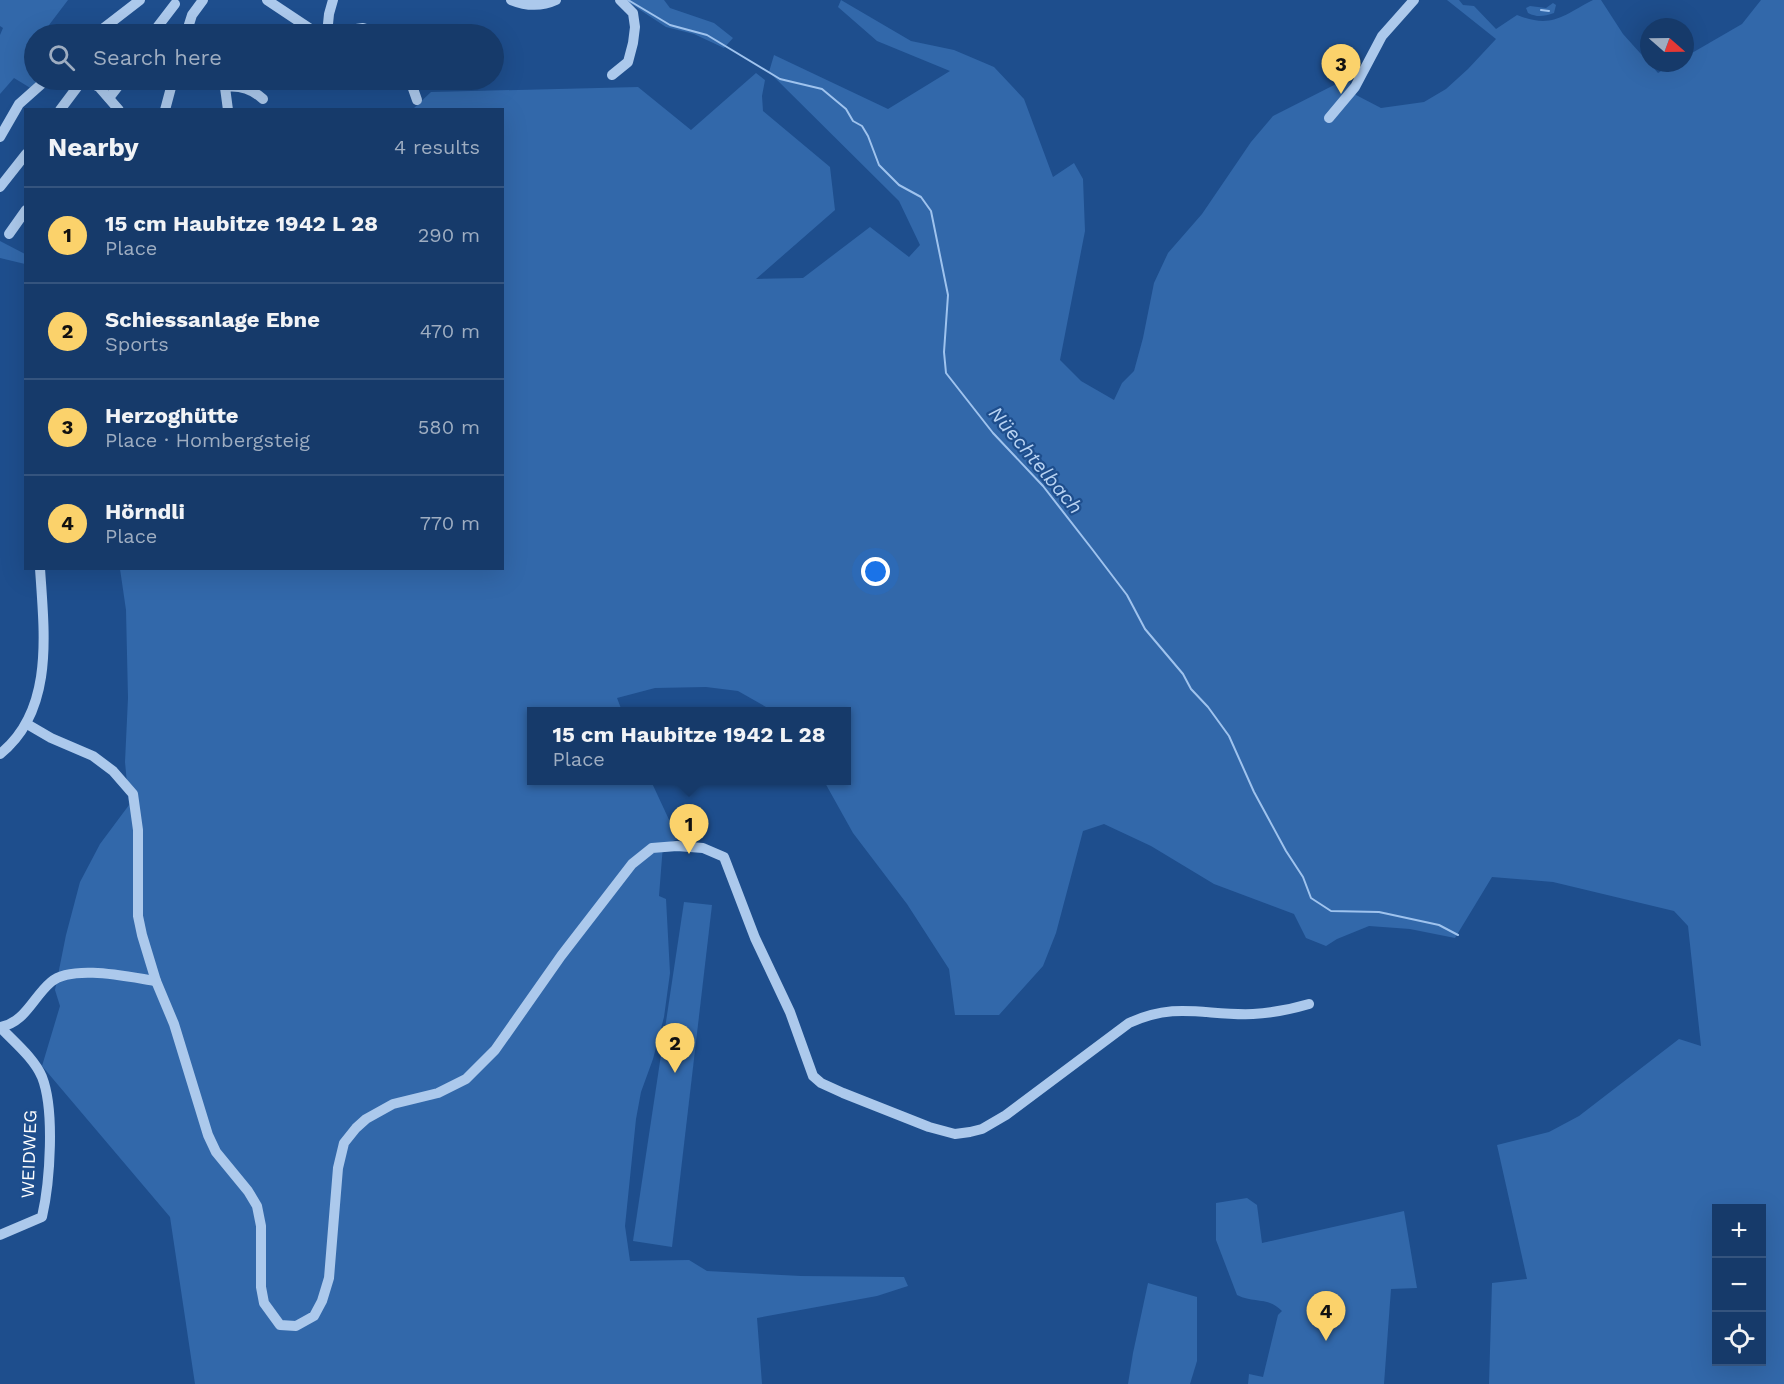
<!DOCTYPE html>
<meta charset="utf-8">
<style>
:root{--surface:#163a6a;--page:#234572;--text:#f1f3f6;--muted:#9eadc1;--line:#35547e;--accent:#fbd26b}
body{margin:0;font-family:"Work Sans",sans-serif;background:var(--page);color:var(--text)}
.controls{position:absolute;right:18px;bottom:18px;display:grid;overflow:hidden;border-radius:0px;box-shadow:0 6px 24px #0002}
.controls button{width:54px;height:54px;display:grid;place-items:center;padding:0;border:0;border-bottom:2px solid var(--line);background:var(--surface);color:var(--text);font:30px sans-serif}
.compass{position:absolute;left:1640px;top:18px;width:54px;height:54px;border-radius:50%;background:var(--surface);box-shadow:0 6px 24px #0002;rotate:110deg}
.you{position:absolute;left:876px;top:572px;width:21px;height:21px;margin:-15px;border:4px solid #fff;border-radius:50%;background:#1a73e8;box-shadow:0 0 0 9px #1a73e833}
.badge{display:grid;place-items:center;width:39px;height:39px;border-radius:50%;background:var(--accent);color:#111;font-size:20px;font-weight:700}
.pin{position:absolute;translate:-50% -50px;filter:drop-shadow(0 2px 3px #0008)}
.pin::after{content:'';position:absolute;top:32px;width:21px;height:18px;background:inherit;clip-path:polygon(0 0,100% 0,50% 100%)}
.popup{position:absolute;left:527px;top:707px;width:324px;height:78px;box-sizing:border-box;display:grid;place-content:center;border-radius:0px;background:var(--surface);filter:drop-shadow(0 2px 4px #0005);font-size:20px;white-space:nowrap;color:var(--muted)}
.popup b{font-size:22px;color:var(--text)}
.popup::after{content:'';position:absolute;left:50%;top:100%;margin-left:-12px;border:12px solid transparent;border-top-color:var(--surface)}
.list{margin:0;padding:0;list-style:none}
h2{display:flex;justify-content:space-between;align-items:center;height:78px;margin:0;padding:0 24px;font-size:26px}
h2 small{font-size:20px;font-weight:400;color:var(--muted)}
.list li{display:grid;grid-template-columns:39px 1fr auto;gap:18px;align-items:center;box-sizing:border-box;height:96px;padding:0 24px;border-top:2px solid var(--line)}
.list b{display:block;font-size:22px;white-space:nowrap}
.list p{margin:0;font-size:20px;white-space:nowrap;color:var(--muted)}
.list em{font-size:20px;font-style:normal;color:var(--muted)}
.icon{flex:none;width:33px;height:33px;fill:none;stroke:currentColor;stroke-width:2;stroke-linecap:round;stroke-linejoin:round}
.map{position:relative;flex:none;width:1784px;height:1384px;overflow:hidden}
.search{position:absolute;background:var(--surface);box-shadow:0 6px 24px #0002;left:24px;top:24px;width:480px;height:66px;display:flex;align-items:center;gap:15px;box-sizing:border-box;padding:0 21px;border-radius:33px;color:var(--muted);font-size:22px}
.panel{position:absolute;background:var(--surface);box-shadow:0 6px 24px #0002;left:24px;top:108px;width:480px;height:462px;border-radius:0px}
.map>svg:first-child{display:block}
.green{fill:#3268aa;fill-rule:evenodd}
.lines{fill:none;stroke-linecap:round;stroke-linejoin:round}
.stream{stroke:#9fc3ee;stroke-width:2}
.minor{stroke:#acc9ec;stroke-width:10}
.labels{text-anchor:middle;stroke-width:4.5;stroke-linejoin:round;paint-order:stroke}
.street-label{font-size:18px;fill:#fff;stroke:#1e4e8d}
.water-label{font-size:20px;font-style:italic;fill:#b8d3f3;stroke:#1e4e8d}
</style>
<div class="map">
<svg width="1784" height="1384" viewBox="0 0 1784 1384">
<rect width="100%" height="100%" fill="#1e4e8d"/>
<!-- green -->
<g class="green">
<path d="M 0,0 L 68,0 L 49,25 L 52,34 L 34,34 L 34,80 L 42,80 L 32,89 L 14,78 L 0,94 L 0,35 L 3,28 L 0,26 Z"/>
<path d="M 625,0 L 664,0 L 670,8 L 714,23 L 733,38 L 724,48 L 694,34 L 666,27 Z"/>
<path d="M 841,0 L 911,41 L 954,50 L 994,67 L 1024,99 L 1053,177 L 1074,163 L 1083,179 L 1085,231 L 1060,360 L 1081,381 L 1114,400 L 1122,383 L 1134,371 L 1143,338 L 1154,283 L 1168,253 L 1202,214 L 1251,142 L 1273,116 L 1342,81 L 1349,81 L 1356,95 L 1381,108 L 1424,102 L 1446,89 L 1468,69 L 1496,39 L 1447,0 L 1459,0 L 1463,5 L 1474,6 L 1496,29 L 1517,15 C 1552,29 1562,16 1593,0 L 1601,0 L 1623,34 L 1658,73 L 1674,63 L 1685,63 L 1685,57 L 1742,24 L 1761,0 L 1784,0 L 1784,1384 L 1489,1384 L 1492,1283 L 1527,1279 L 1497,1145 L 1549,1132 L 1579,1116 L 1679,1039 L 1701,1046 L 1688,926 L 1674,911 L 1553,882 L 1492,877 L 1455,938 L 1410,929 L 1369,926 L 1337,939 L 1326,946 L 1306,938 L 1294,914 L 1214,884 L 1151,846 L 1104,824 L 1083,831 L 1056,933 L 1043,966 L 999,1015 L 955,1015 L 949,969 L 907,904 L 853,833 L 824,781 L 846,780 L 846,712 L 773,711 L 738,691 L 706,687 L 655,688 L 617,698 L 622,711 L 532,712 L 532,780 L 651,781 L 678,839 L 663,845 L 659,896 L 666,899 L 670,973 L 664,1017 L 653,1059 L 641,1092 L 636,1119 L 625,1226 L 630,1261 L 689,1260 L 707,1271 L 801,1276 L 904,1277 L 908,1286 L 877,1296 L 757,1318 L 762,1384 L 195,1384 L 170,1217 L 42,1066 L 60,1006 L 55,990 L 66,935 L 80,882 L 100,844 L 129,805 L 125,762 L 128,698 L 126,610 L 120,569 L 502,568 L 502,110 L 413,109 L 431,92 L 638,87 L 691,130 L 756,73 L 765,80 L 762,96 L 763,111 L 830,167 L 835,210 L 756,279 L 803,278 L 870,227 L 909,257 L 920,245 L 899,201 L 769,72 L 774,55 L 888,109 L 950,71 L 877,41 L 838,7 ZM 1716,1208 L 1762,1208 L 1762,1362 L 1716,1362 Z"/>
<path d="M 1553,3 L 1556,5 L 1554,13 C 1544,16 1538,18 1528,13 L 1526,8 L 1530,6 L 1546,8 Z"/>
<path d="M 0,241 L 25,254 L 25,264 L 0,258 Z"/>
<path d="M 684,902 L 712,905 L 672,1247 L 633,1241 Z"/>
<path d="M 1247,1198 L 1257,1205 L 1262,1243 L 1404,1211 L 1417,1288 L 1391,1289 L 1384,1384 L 1248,1384 L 1249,1374 L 1263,1377 L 1278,1315 L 1282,1311 C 1267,1296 1255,1304 1237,1295 L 1216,1240 L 1216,1203 Z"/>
<path d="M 1148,1283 L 1197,1297 L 1197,1361 L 1190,1384 L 1128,1384 L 1133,1353 Z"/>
</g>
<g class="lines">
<!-- stream -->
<g class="stream">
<path d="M 628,0 L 670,25 L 707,35 L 780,79 L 822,89 L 846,109 L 853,121 L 862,126 L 868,136 L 879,165 L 899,185 L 921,197 L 931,211 L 948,295 L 944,352 L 946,373 L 993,433 L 1043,486 L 1092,549 L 1127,595 L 1145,629 L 1183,674 L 1191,689 L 1208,707 L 1229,736 L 1254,792 L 1286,851 L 1303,877 L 1311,898 L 1331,911 L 1379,912 L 1439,925 L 1458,935"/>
<path d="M 1541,10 L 1549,11"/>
</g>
<!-- minor -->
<g class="minor">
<path d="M 267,0 L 318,34"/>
<path d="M 511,0 C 526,6 541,7 556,0"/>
<path d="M 96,34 L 140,0"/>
<path d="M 152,34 L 175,4"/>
<path d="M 186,34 L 192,15 L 203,0"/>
<path d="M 322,34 L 363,28 L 382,34"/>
<path d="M 327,34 L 329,14 L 333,0"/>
<path d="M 612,75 L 628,62 L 633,43 L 635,27 L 633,13 L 620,0"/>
<path d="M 224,80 L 228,110"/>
<path d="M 410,80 L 417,100"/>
<path d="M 225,87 C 240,85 252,89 263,99"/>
<path d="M 109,98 L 123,80"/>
<path d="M 60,110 L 81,82 L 87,81 L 99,87 L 119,110"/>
<path d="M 165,110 L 173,80"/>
<path d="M 1329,118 L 1355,87 L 1382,36 L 1414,0"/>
<path d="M 0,137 L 19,104 L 46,80"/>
<path d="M 0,187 L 26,154"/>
<path d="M 9,234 L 26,210"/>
<path d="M 27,724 L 51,738 L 93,756 L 113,771 L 133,794 L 138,830 L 138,916 L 142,935 L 156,981 L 174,1024 L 208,1135 L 216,1152 L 248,1191 L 257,1206 L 261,1226 L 261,1287 L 264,1303 L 280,1325 L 296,1326 L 314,1316 L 322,1301 L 329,1278 L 338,1168 L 344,1143 L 356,1128 L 366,1119 L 393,1104 L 438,1093 L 466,1079 L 495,1050 L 561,956 L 632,864 L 652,848 L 677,846 L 703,848 L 724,857 L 755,938 L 790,1012 L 813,1076 L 821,1083 L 843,1093 L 929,1127 L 955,1134 L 970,1132 L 982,1129 L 1006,1115 L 1129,1023 C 1177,1001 1205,1016 1253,1014 C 1271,1013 1292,1009 1309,1004"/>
<path d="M 0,754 C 55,710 44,632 40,568"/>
<path d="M 0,1027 C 14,1042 34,1058 42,1077 C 55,1110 50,1182 42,1217 L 0,1235"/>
<path d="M 0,1027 C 25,1023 33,997 51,982 C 72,964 129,977 156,981"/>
</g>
</g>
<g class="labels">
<!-- street labels -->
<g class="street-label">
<text transform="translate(29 1154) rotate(-88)" y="6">WEIDWEG</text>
</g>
<!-- water labels -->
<g class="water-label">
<text transform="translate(1036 460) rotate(50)" y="7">Nüechtelbach</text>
</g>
</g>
</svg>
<div class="controls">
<button>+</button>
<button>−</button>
<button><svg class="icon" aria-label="locate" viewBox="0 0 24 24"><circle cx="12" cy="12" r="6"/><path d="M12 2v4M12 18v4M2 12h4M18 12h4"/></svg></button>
</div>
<svg class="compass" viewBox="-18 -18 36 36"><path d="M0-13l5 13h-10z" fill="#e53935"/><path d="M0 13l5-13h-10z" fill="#9eadc1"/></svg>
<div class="you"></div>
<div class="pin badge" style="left:689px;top:854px">1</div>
<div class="popup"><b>15 cm Haubitze 1942 L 28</b>Place</div>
<div class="pin badge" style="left:675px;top:1073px">2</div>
<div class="pin badge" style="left:1341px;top:94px">3</div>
<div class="pin badge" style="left:1326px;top:1341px">4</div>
<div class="search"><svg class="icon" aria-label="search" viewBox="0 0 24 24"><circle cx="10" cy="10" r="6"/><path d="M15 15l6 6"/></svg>Search here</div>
<section class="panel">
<h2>Nearby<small>4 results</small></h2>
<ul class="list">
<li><span class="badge">1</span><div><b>15 cm Haubitze 1942 L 28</b><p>Place</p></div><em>290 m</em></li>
<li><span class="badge">2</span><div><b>Schiessanlage Ebne</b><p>Sports</p></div><em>470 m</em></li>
<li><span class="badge">3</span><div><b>Herzoghütte</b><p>Place · Hombergsteig</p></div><em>580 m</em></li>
<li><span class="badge">4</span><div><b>Hörndli</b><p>Place</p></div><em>770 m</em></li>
</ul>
</section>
</div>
